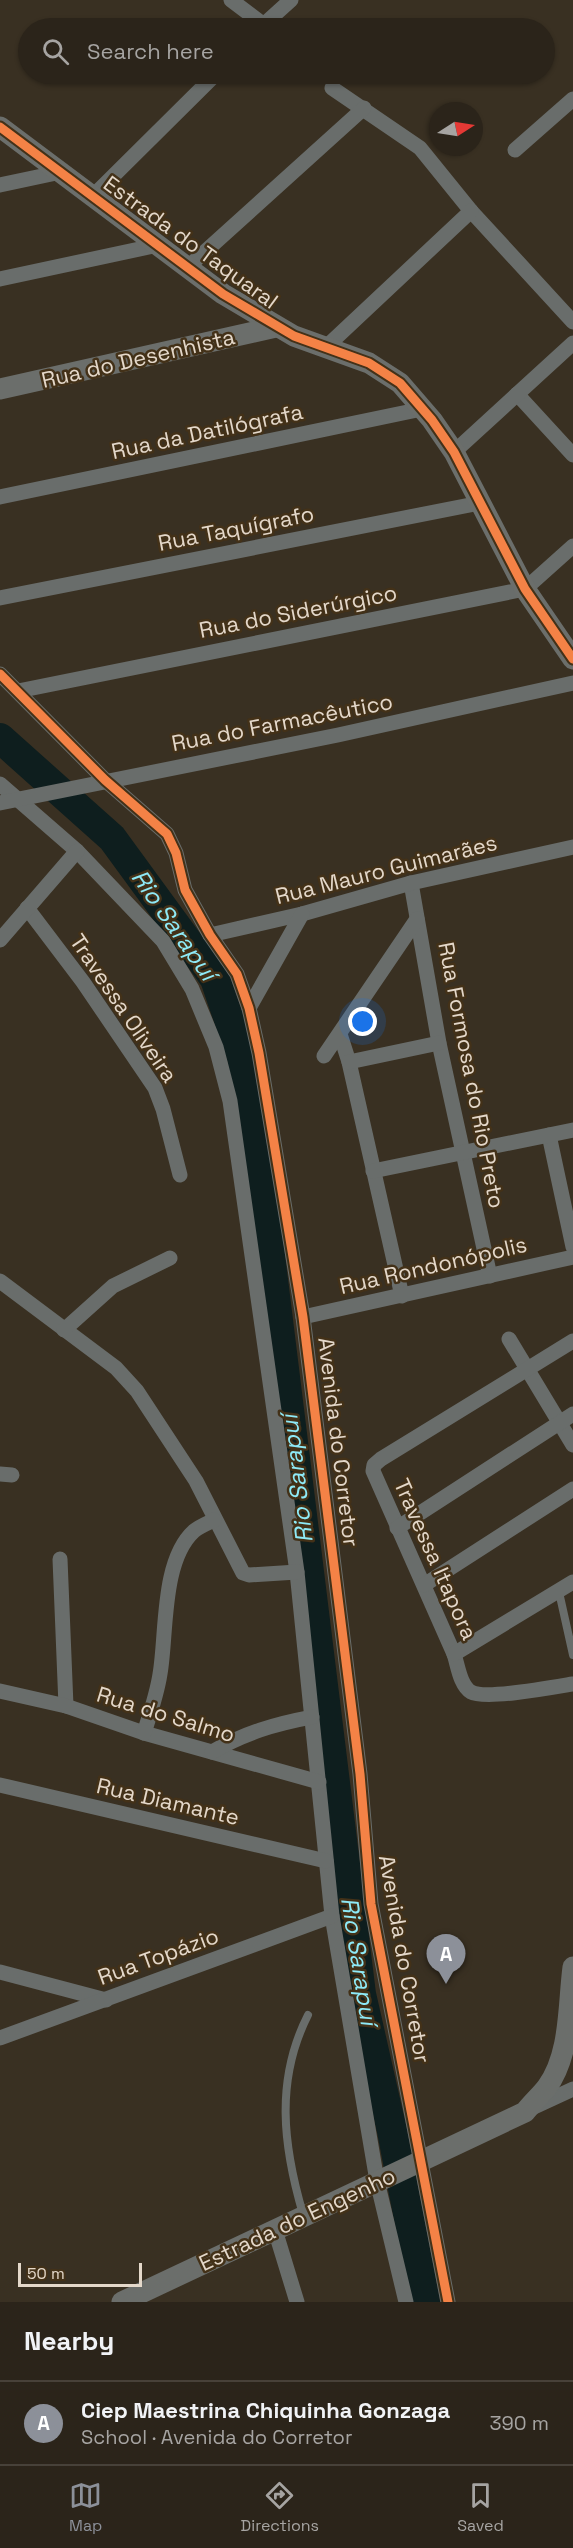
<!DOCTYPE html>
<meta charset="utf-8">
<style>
:root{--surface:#2b241a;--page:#332c23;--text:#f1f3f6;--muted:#a6a4a2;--line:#474139;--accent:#8c9099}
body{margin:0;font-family:"Space Grotesk",sans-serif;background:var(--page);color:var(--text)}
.compass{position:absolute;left:429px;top:102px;width:54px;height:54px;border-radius:50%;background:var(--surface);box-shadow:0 2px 4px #0004;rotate:78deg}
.scale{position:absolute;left:18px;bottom:15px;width:124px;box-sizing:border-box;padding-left:6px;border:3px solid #e4d8ca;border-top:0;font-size:16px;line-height:21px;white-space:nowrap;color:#e4d8ca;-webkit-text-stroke:4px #433118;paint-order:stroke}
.you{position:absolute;left:363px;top:1022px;width:21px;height:21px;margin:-15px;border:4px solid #fff;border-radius:50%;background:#1a73e8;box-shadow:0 0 0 9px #1a73e833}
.badge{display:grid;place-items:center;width:39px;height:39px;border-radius:50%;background:var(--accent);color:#fff;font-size:20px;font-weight:700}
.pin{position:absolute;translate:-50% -50px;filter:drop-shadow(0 2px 3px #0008)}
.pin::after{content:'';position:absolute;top:32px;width:21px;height:18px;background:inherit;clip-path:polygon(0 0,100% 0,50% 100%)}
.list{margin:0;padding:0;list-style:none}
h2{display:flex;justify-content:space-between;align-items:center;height:78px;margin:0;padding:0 24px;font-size:26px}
h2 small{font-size:20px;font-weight:400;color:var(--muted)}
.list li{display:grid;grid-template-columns:39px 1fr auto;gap:18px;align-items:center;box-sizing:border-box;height:84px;padding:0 24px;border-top:2px solid var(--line)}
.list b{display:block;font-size:22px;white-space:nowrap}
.list p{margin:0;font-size:20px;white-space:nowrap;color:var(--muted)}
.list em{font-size:20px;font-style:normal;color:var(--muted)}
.icon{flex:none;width:33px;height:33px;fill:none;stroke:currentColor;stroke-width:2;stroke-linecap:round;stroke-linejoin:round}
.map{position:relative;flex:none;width:573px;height:2302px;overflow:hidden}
.search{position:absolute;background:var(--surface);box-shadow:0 2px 4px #0004;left:18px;right:18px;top:18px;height:66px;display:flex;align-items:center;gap:15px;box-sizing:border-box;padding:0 21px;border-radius:33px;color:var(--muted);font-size:22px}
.sheet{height:162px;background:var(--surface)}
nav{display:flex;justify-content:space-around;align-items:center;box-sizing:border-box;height:84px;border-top:2px solid var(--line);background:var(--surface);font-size:16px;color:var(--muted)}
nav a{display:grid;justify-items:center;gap:3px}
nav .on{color:var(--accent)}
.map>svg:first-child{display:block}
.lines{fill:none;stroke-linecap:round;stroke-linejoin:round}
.river{stroke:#0e1e1e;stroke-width:30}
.lane{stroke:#696d6b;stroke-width:8}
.street{stroke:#696d6b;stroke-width:15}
.secondary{stroke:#6b6e6b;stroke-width:21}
.cycleway-casing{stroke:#433118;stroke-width:13}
.cycleway{stroke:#f48246;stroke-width:9}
.labels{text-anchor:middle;stroke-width:5;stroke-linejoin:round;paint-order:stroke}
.street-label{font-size:22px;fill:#e4d8ca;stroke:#433118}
.water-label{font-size:24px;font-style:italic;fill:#8eeaf7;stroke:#433118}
</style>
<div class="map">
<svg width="573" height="2302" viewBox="0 0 573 2302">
<rect width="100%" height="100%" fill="#393022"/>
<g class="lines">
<!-- river -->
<path class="river" d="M 0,738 L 112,838 L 215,979 L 242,1058 L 258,1158 L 361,1994 L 392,2131 L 425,2302"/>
<!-- lane -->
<g class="lane">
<path d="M 559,1592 L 573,1655"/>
<path d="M 303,2214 C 283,2146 275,2080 308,2015"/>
</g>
<!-- street -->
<g class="street">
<path d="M 231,0 L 264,25"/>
<path d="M 260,28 L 291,0"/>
<path d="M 332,88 L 420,148 L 471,211 L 573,322"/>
<path d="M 515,150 L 573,99"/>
<path d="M 0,185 L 61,172"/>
<path d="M 93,196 L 216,74"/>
<path d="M 188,267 L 364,108"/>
<path d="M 0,279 L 158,245"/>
<path d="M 325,348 L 471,211"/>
<path d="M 517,394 L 573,455"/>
<path d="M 454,452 L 573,343"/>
<path d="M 0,497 L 422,409"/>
<path d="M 0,598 L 480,503"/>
<path d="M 0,674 L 105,780 L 167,834 L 176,853 L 185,890 L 210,935 L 237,974 L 249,1008 L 259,1053 L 303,1317 L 360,1774 L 371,1904 L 448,2302"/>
<path d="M 18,691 L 525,589 L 573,546"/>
<path d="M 0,784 L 77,851 L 163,941 L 192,989 L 216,1047 L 230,1101 L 297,1572 L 332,1916 L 377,2181 L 406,2302"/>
<path d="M 0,803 L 338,735 L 573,683"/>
<path d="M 411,883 L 439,1043 L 490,1276"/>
<path d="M 27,908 L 83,982 L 155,1088 L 163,1109 L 180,1175"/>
<path d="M 210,935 L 302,914 L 411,883 L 573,847"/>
<path d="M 0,940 L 77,851"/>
<path d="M 249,1008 L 302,914"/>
<path d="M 340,1034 L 349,1062 L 402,1296"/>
<path d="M 324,1056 L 417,919"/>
<path d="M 349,1062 L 439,1043"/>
<path d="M 549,1135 L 573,1247"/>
<path d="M 373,1171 L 573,1130"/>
<path d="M 0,1281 L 116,1368 L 137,1391 L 196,1481 L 243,1573 L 249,1575 L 297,1572"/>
<path d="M 303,1317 L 573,1257"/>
<path d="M 64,1330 L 113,1286 L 170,1258"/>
<path d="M 509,1339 L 573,1445"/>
<path d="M 573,1341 L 381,1459 L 374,1465 L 373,1471 L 454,1654 C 458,1666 460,1685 471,1692 C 485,1700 555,1687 573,1684"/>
<path d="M 0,1474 L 12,1475"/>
<path d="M 397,1528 L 573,1414"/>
<path d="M 60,1559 L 66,1706"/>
<path d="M 424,1585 L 573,1489"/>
<path d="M 454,1654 L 573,1582"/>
<path d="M 0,1691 L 66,1706 L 144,1733 L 319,1782"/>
<path d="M 144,1733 C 150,1714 157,1694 160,1674 C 167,1634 161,1561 194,1531 C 200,1526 208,1523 214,1520"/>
<path d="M 212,1752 C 244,1733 275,1724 312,1717"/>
<path d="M 0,1785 L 326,1861"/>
<path d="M 0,1972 L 106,2000"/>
<path d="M 0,2038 L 332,1916"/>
<path d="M 532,2108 L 573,2089"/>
<path d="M 275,2230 L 297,2302"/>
</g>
<!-- secondary -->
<g class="secondary">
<path d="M 0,127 L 223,294 L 294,336 L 369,363 L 400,383 L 432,420 L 454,452 L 525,589 L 573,659"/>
<path d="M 0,389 L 276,327"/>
<path d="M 122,2302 L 525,2112 C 532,2103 541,2095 547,2087 C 571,2054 568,2005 573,1967"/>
</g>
<defs>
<g id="cycleway">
<path d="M 0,127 L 223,294 L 294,336 L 369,363 L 400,383 L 432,420 L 454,452 L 525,589 L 573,659"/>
<path d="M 0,674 L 105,780 L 167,834 L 176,853 L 185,890 L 210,935 L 237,974 L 249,1008 L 259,1053 L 303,1317 L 360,1774 L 371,1904 L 448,2302"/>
</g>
</defs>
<!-- cycleway casing -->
<use href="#cycleway" class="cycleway-casing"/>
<!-- cycleway -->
<use href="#cycleway" class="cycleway"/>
</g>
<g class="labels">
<!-- street labels -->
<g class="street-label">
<text transform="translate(191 242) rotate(36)" y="8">Estrada do Taquaral</text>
<text transform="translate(138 358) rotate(-13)" y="8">Rua do Desenhista</text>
<text transform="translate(207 431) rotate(-12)" y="8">Rua da Datilógrafa</text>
<text transform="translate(236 528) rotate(-11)" y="8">Rua Taquígrafo</text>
<text transform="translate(298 611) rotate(-11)" y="8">Rua do Siderúrgico</text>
<text transform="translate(282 722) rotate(-11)" y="8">Rua do Farmacêutico</text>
<text transform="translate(386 869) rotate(-14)" y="8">Rua Mauro Guimarães</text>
<text transform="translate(124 1008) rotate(56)" y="8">Travessa Oliveira</text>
<text transform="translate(472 1075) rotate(79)" y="8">Rua Formosa do Rio Preto</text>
<text transform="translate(433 1265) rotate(-13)" y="8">Rua Rondonópolis</text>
<text transform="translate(339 1442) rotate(83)" y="8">Avenida do Corretor</text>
<text transform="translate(436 1559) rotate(66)" y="8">Travessa Itapora</text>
<text transform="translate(166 1714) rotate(17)" y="8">Rua do Salmo</text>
<text transform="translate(168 1801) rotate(13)" y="8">Rua Diamante</text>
<text transform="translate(158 1956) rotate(-20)" y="8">Rua Topázio</text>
<text transform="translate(405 1959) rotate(80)" y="8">Avenida do Corretor</text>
<text transform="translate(297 2219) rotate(-25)" y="8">Estrada do Engenho</text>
</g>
<!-- water labels -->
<g class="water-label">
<text transform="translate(174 925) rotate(55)" y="8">Rio Sarapuí</text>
<text transform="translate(297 1479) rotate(-97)" y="8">Rio Sarapuí</text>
<text transform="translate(359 1961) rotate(81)" y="8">Rio Sarapuí</text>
</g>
</g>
</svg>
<svg class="compass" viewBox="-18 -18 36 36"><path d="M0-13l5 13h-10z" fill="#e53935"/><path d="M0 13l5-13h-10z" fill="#a6a4a2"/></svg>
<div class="scale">50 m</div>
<div class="you"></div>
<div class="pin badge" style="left:446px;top:1984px">A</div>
<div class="search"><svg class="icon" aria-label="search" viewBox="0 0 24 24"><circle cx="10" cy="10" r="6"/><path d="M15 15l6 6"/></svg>Search here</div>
</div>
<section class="sheet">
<h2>Nearby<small></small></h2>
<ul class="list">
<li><span class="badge">A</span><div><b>Ciep Maestrina Chiquinha Gonzaga</b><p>School · Avenida do Corretor</p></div><em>390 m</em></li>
</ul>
</section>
<nav>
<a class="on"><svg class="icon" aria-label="map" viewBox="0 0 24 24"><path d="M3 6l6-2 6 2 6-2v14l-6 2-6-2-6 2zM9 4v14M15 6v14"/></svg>Map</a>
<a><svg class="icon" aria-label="directions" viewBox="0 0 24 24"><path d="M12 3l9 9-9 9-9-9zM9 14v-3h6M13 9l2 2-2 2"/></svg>Directions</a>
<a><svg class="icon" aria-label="saved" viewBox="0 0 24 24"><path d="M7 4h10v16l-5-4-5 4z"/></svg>Saved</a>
</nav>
